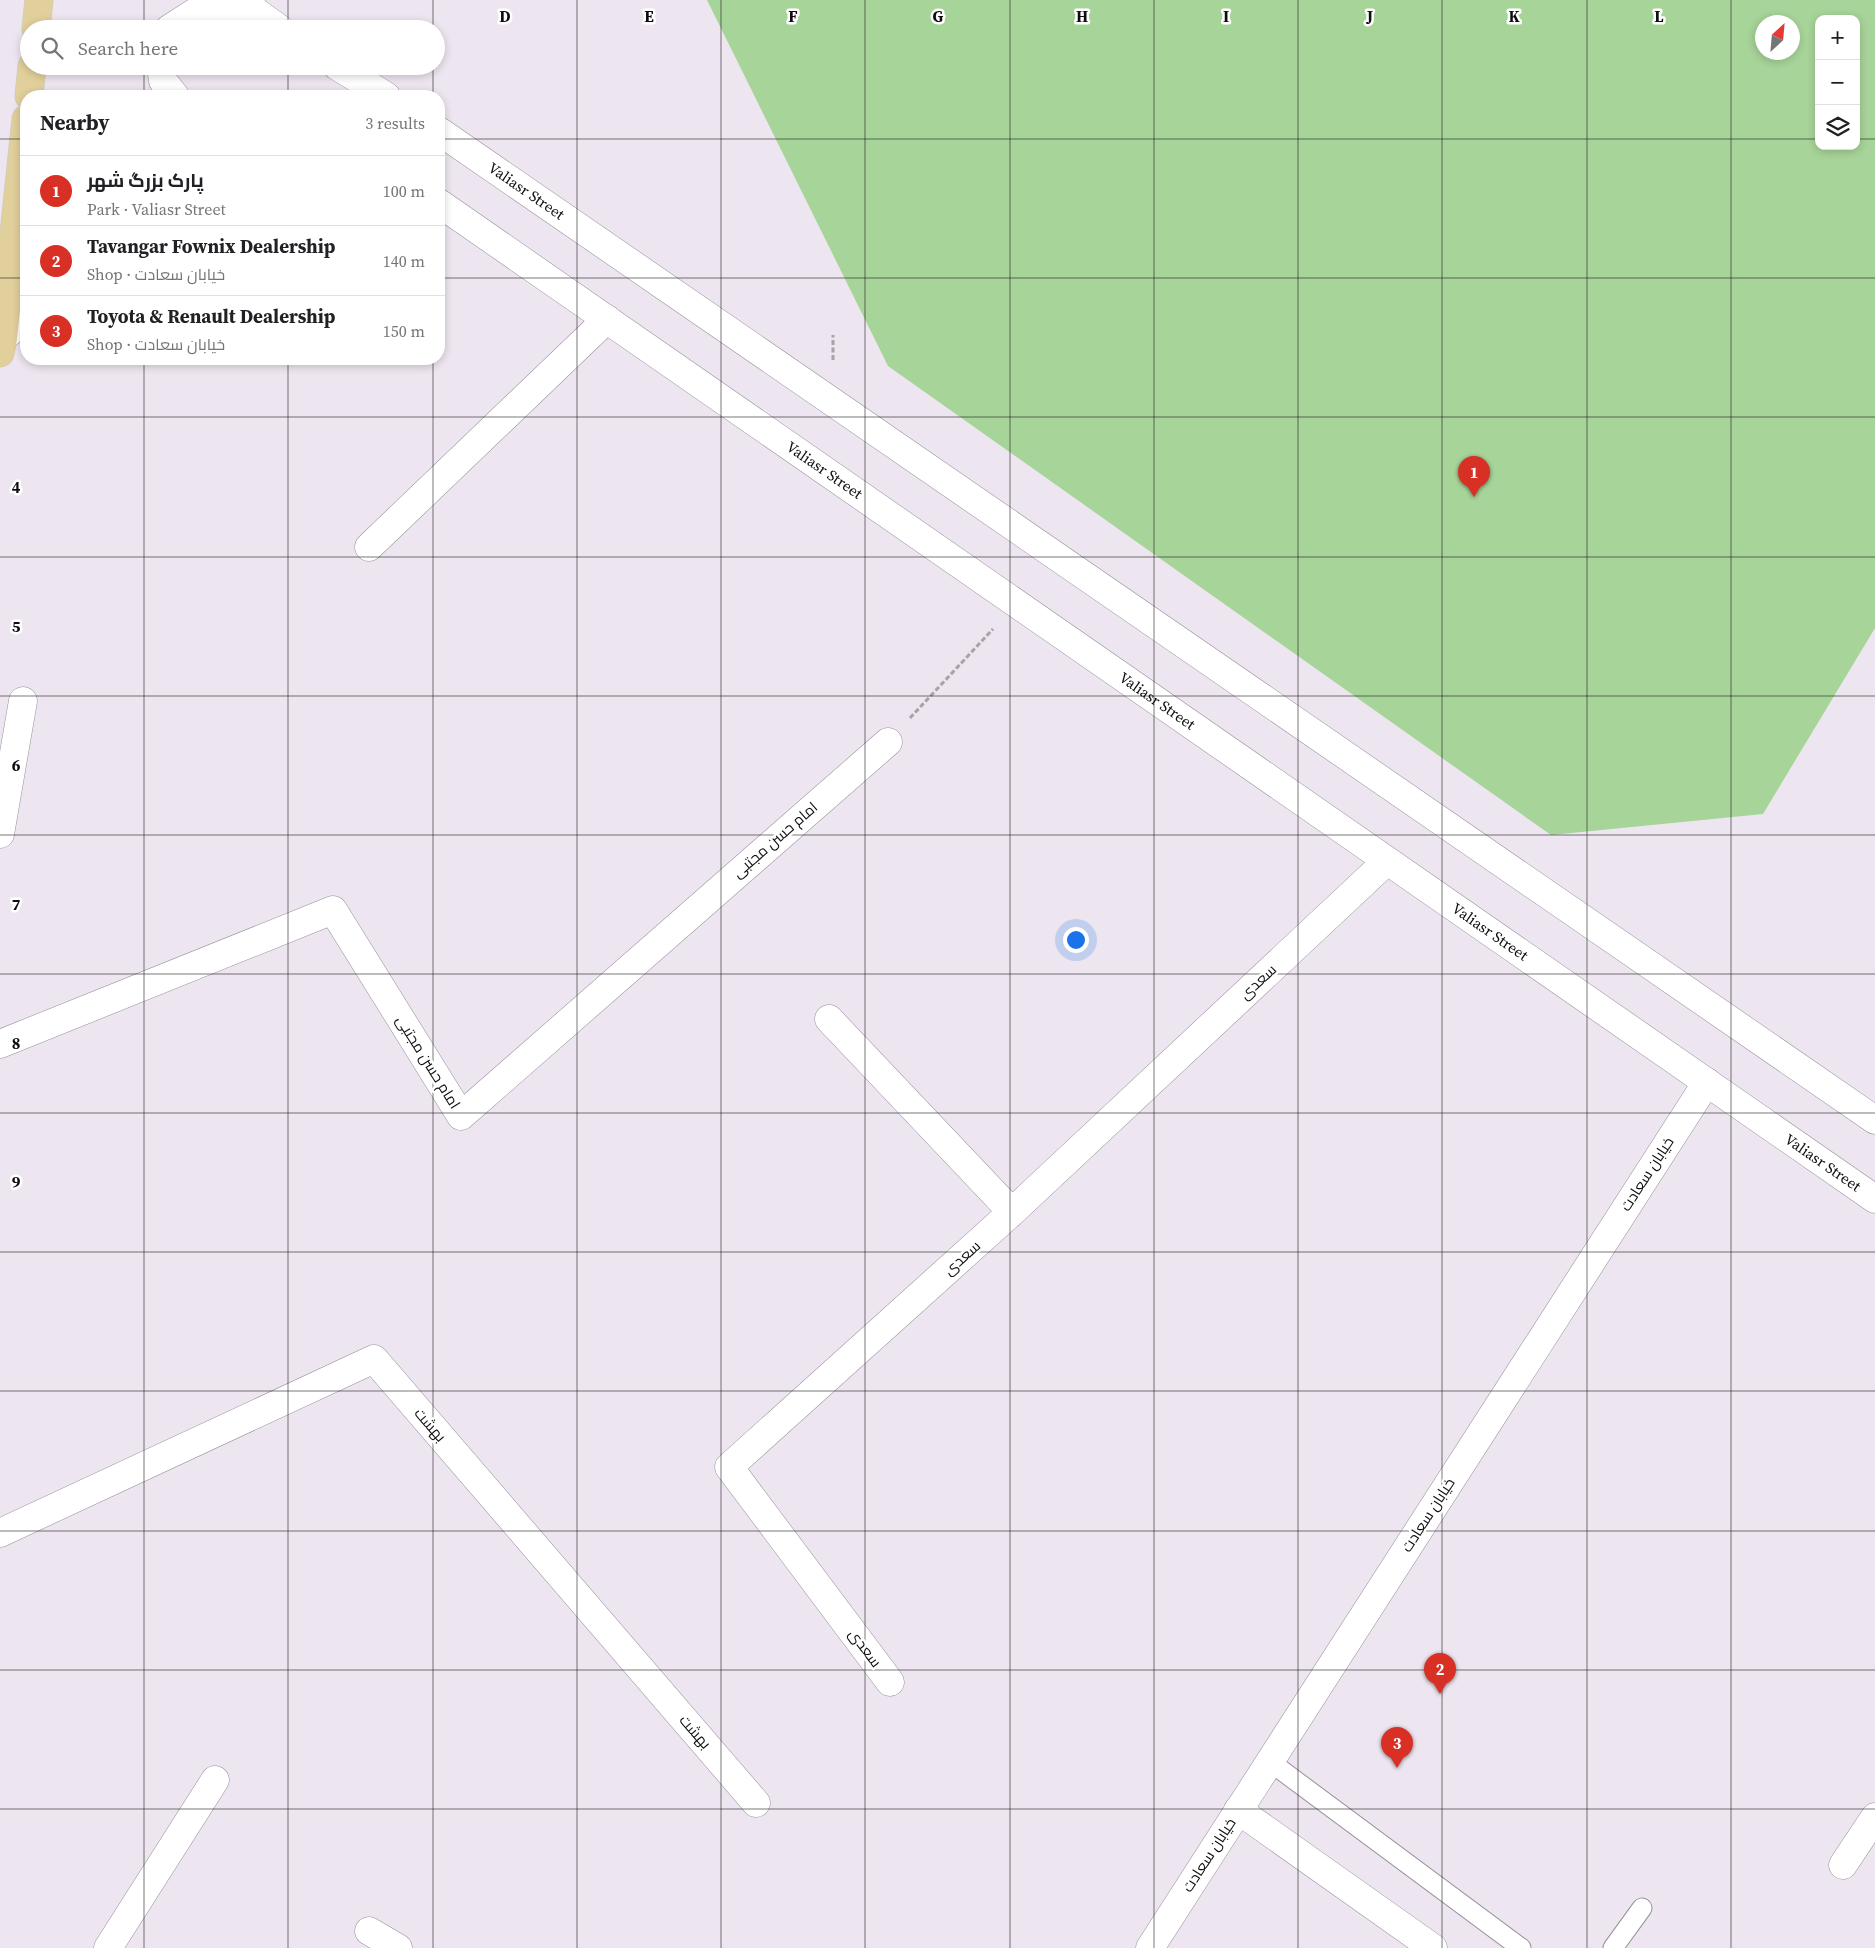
<!DOCTYPE html>
<meta charset="utf-8">
<style>
:root{--surface:#fff;--page:#f6f6f6;--text:#202124;--muted:#757577;--line:#e0e0e0;--accent:#d93025}
body{margin:0;font-family:"Source Serif 4",Cairo,serif;background:var(--page);color:var(--text)}
.controls{position:absolute;right:15px;top:15px;display:grid;overflow:hidden;border-radius:10px;box-shadow:0 2px 8px #0003}
.controls button{width:45px;height:45px;display:grid;place-items:center;padding:0;border:0;border-bottom:1px solid var(--line);background:var(--surface);color:var(--text);font:25px sans-serif}
.compass{position:absolute;left:1755px;top:15px;width:45px;height:45px;border-radius:50%;background:var(--surface);box-shadow:0 2px 8px #0003;rotate:26deg}
.you{position:absolute;left:1075px;top:939px;width:18px;height:18px;margin:-12px;border:4px solid #fff;border-radius:50%;background:#1a73e8;box-shadow:0 0 0 8px #1a73e833}
.badge{display:grid;place-items:center;width:32px;height:32px;border-radius:50%;background:var(--accent);color:#fff;font-size:16px;font-weight:700}
.pin{position:absolute;translate:-50% -41px;filter:drop-shadow(0 1px 2px #0008)}
.pin::after{content:'';position:absolute;top:26px;width:18px;height:15px;background:inherit;clip-path:polygon(0 0,100% 0,50% 100%)}
.list{margin:0;padding:0;list-style:none}
h2{display:flex;justify-content:space-between;align-items:center;height:65px;margin:0;padding:0 20px;font-size:21px}
h2 small{font-size:16px;font-weight:400;color:var(--muted)}
.list li{display:grid;grid-template-columns:32px 1fr auto;gap:15px;align-items:center;box-sizing:border-box;height:70px;padding:0 20px;border-top:1px solid var(--line)}
.list b{display:block;font-size:19px;white-space:nowrap}
.list p{margin:0;font-size:16px;white-space:nowrap;color:var(--muted)}
.list em{font-size:16px;font-style:normal;color:var(--muted)}
.icon{flex:none;width:28px;height:28px;fill:none;stroke:currentColor;stroke-width:2;stroke-linecap:round;stroke-linejoin:round}
.map{position:relative;flex:none;width:1875px;height:1948px;overflow:hidden}
.search{position:absolute;background:var(--surface);box-shadow:0 2px 8px #0003;left:20px;top:20px;width:425px;height:55px;display:flex;align-items:center;gap:12px;box-sizing:border-box;padding:0 18px;border-radius:28px;color:var(--muted);font-size:19px}
.panel{position:absolute;background:var(--surface);box-shadow:0 2px 8px #0003;left:20px;top:90px;width:425px;height:275px;border-radius:20px}
.map>svg:first-child{display:block}
.green{fill:#a7d499;fill-rule:evenodd}
.lines{fill:none;stroke-linecap:round;stroke-linejoin:round}
.lane-casing{stroke:#979099;stroke-width:21}
.street-casing{stroke:#979099;stroke-width:29}
.secondary-casing{stroke:#979099;stroke-width:29}
.primary-casing{stroke:#cacaca;stroke-width:29}
.path{stroke:#a8a2a9;stroke-width:3;stroke-dasharray:5 2.5;stroke-linecap:butt}
.lane{stroke:#fff;stroke-width:19}
.street{stroke:#fff;stroke-width:28}
.secondary{stroke:#fff;stroke-width:28}
.primary{stroke:#e1d09b;stroke-width:28}
.grid{fill:none;stroke:#0e0c0f;stroke-width:1;stroke-opacity:0.55}
.labels{text-anchor:middle;stroke-width:5;stroke-linejoin:round;paint-order:stroke}
.street-label{font-size:15px;fill:#0e0c0f;stroke:#fff}
.grid-label{font-size:16px;text-anchor:middle;font-weight:bold;fill:#0e0c0f;stroke:#fff;stroke-width:5;stroke-linejoin:round;paint-order:stroke}
</style>
<div class="map">
<svg width="1875" height="1948" viewBox="0 0 1875 1948">
<rect width="100%" height="100%" fill="#ede5ef"/>
<!-- green -->
<path class="green" d="M 707,0 L 1875,0 L 1875,628 L 1763,814 L 1551,835 L 888,366 ZM 1819,19 L 1856,19 L 1856,146 L 1819,146 ZM 1762,22 L 1792,22 L 1792,52 L 1762,52 Z"/>
<g class="lines">
<defs>
<g id="lane">
<path d="M 1269,1761 L 1521,1948"/>
<path d="M 1613,1948 L 1642,1908"/>
</g>
<g id="street">
<path d="M 369,547 L 607,319"/>
<path d="M 0,834 L 23,701"/>
<path d="M 829,1019 L 1012,1212"/>
<path d="M 0,1044 L 333,910 L 461,1116 L 888,742"/>
<path d="M 0,1533 L 374,1359 L 756,1803"/>
<path d="M 890,1682 L 729,1467 L 1012,1212 L 1387,861"/>
<path d="M 1238,1810 L 1433,1948"/>
<path d="M 1843,1865 L 1875,1817"/>
<path d="M 369,1931 L 398,1948"/>
<path d="M 108,1948 L 215,1780"/>
<path d="M 1150,1948 L 1707,1082"/>
</g>
<g id="secondary">
<path d="M 247,0 L 256,12 L 280,29"/>
<path d="M 169,29 L 200,9 L 256,12"/>
<path d="M 161,66 L 163,81 L 175,96"/>
<path d="M 337,66 L 386,96"/>
<path id="s1" d="M 439,131 L 1875,1120"/>
<path id="s2" d="M 439,203 L 1875,1199"/>
<path d="M 3,338 L 26,317"/>
</g>
<g id="primary">
<path d="M 36,29 L 39,0"/>
<path d="M 29,96 L 32,66"/>
<path d="M 0,353 L 3,338 L 26,119"/>
</g>
</defs>
<!-- lane casing -->
<use href="#lane" class="lane-casing"/>
<!-- street casing -->
<use href="#street" class="street-casing"/>
<!-- secondary casing -->
<use href="#secondary" class="secondary-casing"/>
<!-- primary casing -->
<use href="#primary" class="primary-casing"/>
<!-- path -->
<g class="path">
<path d="M 833,360 L 833,335"/>
<path d="M 910,718 L 993,629"/>
</g>
<!-- lane -->
<use href="#lane" class="lane"/>
<!-- street -->
<use href="#street" class="street"/>
<!-- secondary -->
<use href="#secondary" class="secondary"/>
<!-- primary -->
<use href="#primary" class="primary"/>
</g>
<!-- grid -->
<path class="grid" d="M 144,0 L 144,29M 288,0 L 288,29M 433,0 L 433,29M 577,0 L 577,1948M 721,0 L 721,1948M 865,0 L 865,1948M 1010,0 L 1010,1948M 1154,0 L 1154,1948M 1298,0 L 1298,1948M 1442,0 L 1442,1948M 1587,0 L 1587,1948M 1731,0 L 1731,1948M 144,66 L 144,96M 288,66 L 288,96M 433,66 L 433,96M 0,139 L 26,139M 439,139 L 1819,139M 1856,139 L 1875,139M 0,278 L 26,278M 439,278 L 1875,278M 144,359 L 144,1948M 288,359 L 288,1948M 433,359 L 433,1948M 0,417 L 1875,417M 0,557 L 1875,557M 0,696 L 1875,696M 0,835 L 1875,835M 0,974 L 1875,974M 0,1113 L 1875,1113M 0,1252 L 1875,1252M 0,1391 L 1875,1391M 0,1531 L 1875,1531M 0,1670 L 1875,1670M 0,1809 L 1875,1809"/>
<g class="labels">
<!-- street labels -->
<g class="street-label">
<text dy="5" stroke="none"><textPath href="#s1" startOffset="106">Valiasr Street</textPath></text>
<text dy="5" stroke="none"><textPath href="#s2" startOffset="469">Valiasr Street</textPath></text>
<text dy="5" stroke="none"><textPath href="#s2" startOffset="874">Valiasr Street</textPath></text>
<text transform="translate(775 840) rotate(-41)" y="5">امام حسن مجتبی</text>
<text dy="5" stroke="none"><textPath href="#s2" startOffset="1279">Valiasr Street</textPath></text>
<text transform="translate(1258 982) rotate(-43)" y="5">سعدی</text>
<text transform="translate(428 1062) rotate(58)" y="5">امام حسن مجتبی</text>
<text dy="5" stroke="none"><textPath href="#s2" startOffset="1684">Valiasr Street</textPath></text>
<text transform="translate(1647 1174) rotate(-57)" y="5">خیابان سعادت</text>
<text transform="translate(962 1258) rotate(-42)" y="5">سعدی</text>
<text transform="translate(430 1425) rotate(49)" y="5">بهشت</text>
<text transform="translate(1428 1515) rotate(-57)" y="5">خیابان سعادت</text>
<text transform="translate(865 1648) rotate(53)" y="5">سعدی</text>
<text transform="translate(695 1732) rotate(49)" y="5">بهشت</text>
<text transform="translate(1209 1855) rotate(-57)" y="5">خیابان سعادت</text>
</g>
</g>
<g class="grid-label">
<text x="505" y="22">D</text>
<text x="649" y="22">E</text>
<text x="793" y="22">F</text>
<text x="938" y="22">G</text>
<text x="1082" y="22">H</text>
<text x="1226" y="22">I</text>
<text x="1370" y="22">J</text>
<text x="1514" y="22">K</text>
<text x="1659" y="22">L</text>
<text x="16" y="493">4</text>
<text x="16" y="632">5</text>
<text x="16" y="771">6</text>
<text x="16" y="910">7</text>
<text x="16" y="1049">8</text>
<text x="16" y="1188">9</text>
</g>
</svg>
<div class="controls">
<button>+</button>
<button>−</button>
<button><svg class="icon" aria-label="layers" viewBox="0 0 24 24"><path d="M12 4l9 5-9 5-9-5zM3 14l9 5 9-5"/></svg></button>
</div>
<svg class="compass" viewBox="-18 -18 36 36"><path d="M0-13l5 13h-10z" fill="#e53935"/><path d="M0 13l5-13h-10z" fill="#757577"/></svg>
<div class="you"></div>
<div class="pin badge" style="left:1474px;top:497px">1</div>
<div class="pin badge" style="left:1440px;top:1694px">2</div>
<div class="pin badge" style="left:1397px;top:1768px">3</div>
<div class="search"><svg class="icon" aria-label="search" viewBox="0 0 24 24"><circle cx="10" cy="10" r="6"/><path d="M15 15l6 6"/></svg>Search here</div>
<section class="panel">
<h2>Nearby<small>3 results</small></h2>
<ul class="list">
<li><span class="badge">1</span><div><b>پارک بزرگ شهر</b><p>Park · Valiasr Street</p></div><em>100 m</em></li>
<li><span class="badge">2</span><div><b>Tavangar Fownix Dealership</b><p>Shop · خیابان سعادت</p></div><em>140 m</em></li>
<li><span class="badge">3</span><div><b>Toyota &amp; Renault Dealership</b><p>Shop · خیابان سعادت</p></div><em>150 m</em></li>
</ul>
</section>
</div>
